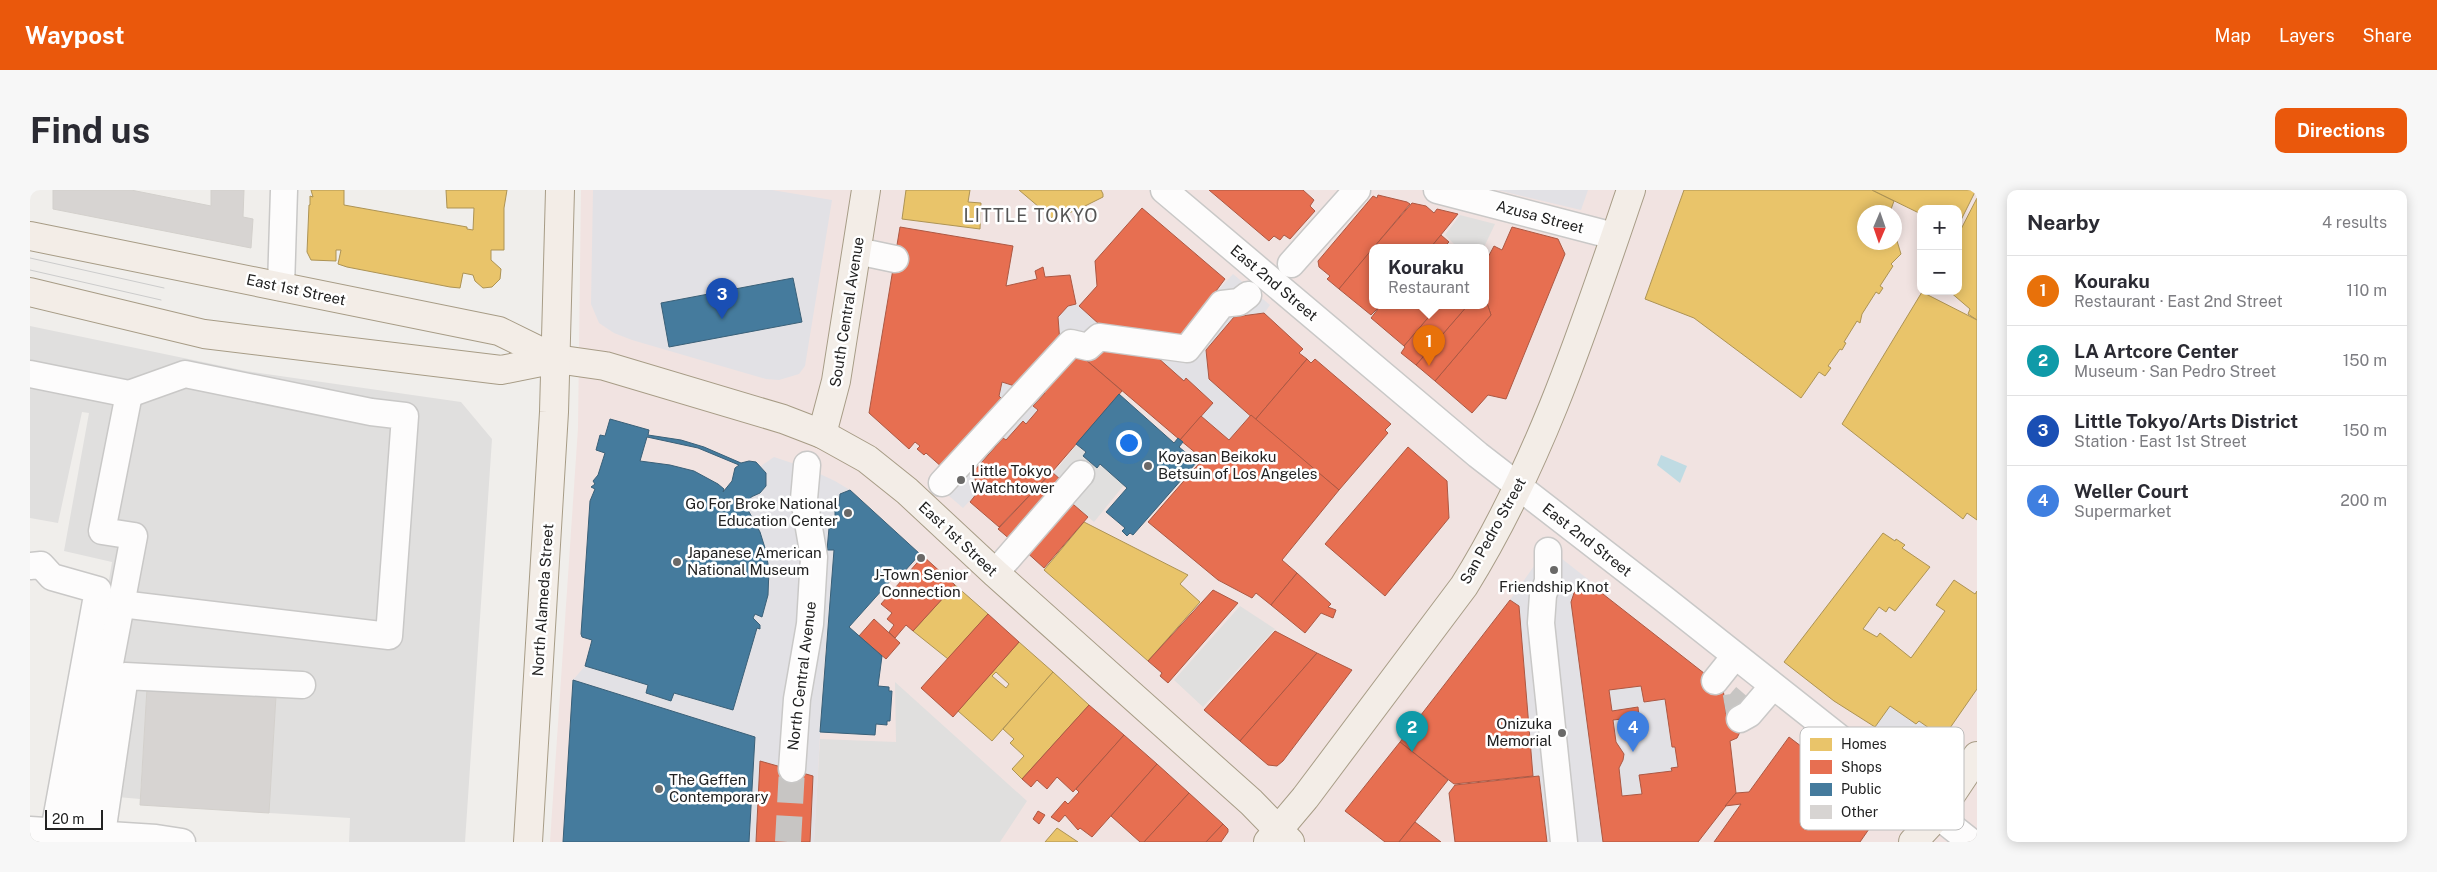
<!DOCTYPE html>
<meta charset="utf-8">
<style>
:root{--surface:#fff;--page:#f7f7f7;--text:#2b2b33;--muted:#7c7c81;--line:#e1e1e2;--accent:#ea580c}
body{margin:0;font-family:"Public Sans",sans-serif;background:var(--page);color:var(--text)}
.controls{position:absolute;right:15px;top:15px;display:grid;overflow:hidden;border-radius:10px;box-shadow:0 2px 12px #0003}
.controls button{width:45px;height:45px;display:grid;place-items:center;padding:0;border:0;border-bottom:1px solid var(--line);background:var(--surface);color:var(--text);font:25px sans-serif}
.compass{position:absolute;left:1827px;top:15px;width:45px;height:45px;border-radius:50%;background:var(--surface);box-shadow:0 2px 12px #0003;rotate:182deg}
.scale{position:absolute;left:15px;bottom:12px;width:58px;box-sizing:border-box;padding-left:5px;border:2px solid #222;border-top:0;font-size:14px;line-height:18px;white-space:nowrap;color:#222;-webkit-text-stroke:4px #fff;paint-order:stroke}
.you{position:absolute;left:1098px;top:252px;width:18px;height:18px;margin:-12px;border:4px solid #fff;border-radius:50%;background:#1a73e8;box-shadow:0 0 0 8px #1a73e833}
.badge{display:grid;place-items:center;width:32px;height:32px;border-radius:50%;background:var(--accent);color:#fff;font-size:16px;font-weight:700}
.pin{position:absolute;translate:-50% -41px;filter:drop-shadow(0 1px 2px #0008)}
.pin::after{content:'';position:absolute;top:26px;width:18px;height:15px;background:inherit;clip-path:polygon(0 0,100% 0,50% 100%)}
.popup{position:absolute;left:1339px;top:54px;width:120px;height:65px;box-sizing:border-box;display:grid;place-content:center;border-radius:10px;background:var(--surface);filter:drop-shadow(0 1px 4px #0005);font-size:16px;white-space:nowrap;color:var(--muted)}
.popup b{font-size:19px;color:var(--text)}
.popup::after{content:'';position:absolute;left:50%;top:100%;margin-left:-10px;border:10px solid transparent;border-top-color:var(--surface)}
.list{margin:0;padding:0;list-style:none}
h2{display:flex;justify-content:space-between;align-items:center;height:65px;margin:0;padding:0 20px;font-size:21px}
h2 small{font-size:16px;font-weight:400;color:var(--muted)}
.list li{display:grid;grid-template-columns:32px 1fr auto;gap:15px;align-items:center;box-sizing:border-box;height:70px;padding:0 20px;border-top:1px solid var(--line)}
.list b{display:block;font-size:19px;white-space:nowrap}
.list p{margin:0;font-size:16px;white-space:nowrap;color:var(--muted)}
.list em{font-size:16px;font-style:normal;color:var(--muted)}
.map{position:relative;flex:none;width:1947px;height:652px;overflow:hidden;border-radius:10px}
header{display:flex;align-items:center;gap:30px;box-sizing:border-box;height:70px;padding:0 25px;background:var(--accent);color:#fff}
header strong{font-size:24px}
nav{display:flex;gap:28px;margin-inline-start:auto;font-size:18px}
.intro{display:flex;align-items:center;justify-content:space-between;box-sizing:border-box;height:120px;padding:0 30px}
h1{margin:0;font-size:35px}
.button{padding:12px 22px;border-radius:10px;background:var(--accent);color:#fff;font-size:18px;font-weight:700}
main{display:flex;gap:30px;padding:0 30px}
aside{flex:1;background:var(--surface);border-radius:10px;box-shadow:0 2px 12px #0003}
.map>svg:first-child{display:block}
.commercial{fill:#f1e3e1;fill-rule:evenodd}
.parking{fill:#e0dfde}
.plaza{fill:#e2e1e5;fill-rule:evenodd}
.water{fill:#bfdbe3}
.homes{fill:#e9c46a;stroke:#ad9354;fill-rule:evenodd}
.shops{fill:#e76f51;stroke:#ac5843;fill-rule:evenodd}
.public{fill:#457b9d;stroke:#3a6078;fill-rule:evenodd}
.building{fill:#d7d4d2;stroke:#d3d0cc}
.lines{fill:none;stroke-linecap:round;stroke-linejoin:round}
.minor-tunnel{stroke:#c7c5c3;stroke-width:26;stroke-dasharray:26 13;stroke-linecap:butt}
.minor-casing{stroke:#c9c8c7;stroke-width:29}
.major-casing{stroke:#a79c86;stroke-width:30}
.minor{stroke:#fdfcfc;stroke-width:26}
.major{stroke:#f3ede7;stroke-width:28}
.tram{stroke:#ccc;stroke-width:1}
.poi-dot{fill:#6a6968;stroke:#fff;stroke-width:2}
.labels{text-anchor:middle;stroke-width:5;stroke-linejoin:round;paint-order:stroke}
.street-label{font-size:15px;fill:#222;stroke:#fff}
.poi-label{font-size:15px;fill:#222;stroke:#fff;text-anchor:start}
.quarter-label{font-size:18px;letter-spacing:1px;fill:#555;stroke:#fff}
.key{fill:#fff;stroke:#bdbdbd;stroke-width:1}
.key-label{font-size:14px;fill:#222}
</style>
<header>
<strong>Waypost</strong>
<nav><a>Map</a><a>Layers</a><a>Share</a></nav>
</header>
<div class="intro"><h1>Find us</h1><a class="button">Directions</a></div>
<main>
<div class="map">
<svg width="1947" height="652" viewBox="0 0 1947 652">
<rect width="100%" height="100%" fill="#f0eeeb"/>
<!-- commercial -->
<path class="commercial" d="M 551,0 L 1947,0 L 1947,652 L 520,652 L 548,238 ZM 1891,19 L 1928,19 L 1928,101 L 1891,101 ZM 1834,22 L 1864,22 L 1864,52 L 1834,52 ZM 1343,57 L 1455,57 L 1455,115 L 1343,115 Z"/>
<!-- parking -->
<g class="parking">
<path d="M 1430,25 L 1465,34 L 1454,57 L 1427,57 L 1415,45 Z"/>
<path d="M 0,136 L 216,181 L 431,212 L 462,249 L 435,652 L 319,652 L 320,628 L 239,623 L 246,506 L 117,498 L 110,609 L 65,605 L 68,456 L 82,372 L 34,361 L 59,223 L 52,222 L 28,333 L 0,328 Z"/>
<path d="M 1046,255 L 1094,295 L 1064,332 L 1036,308 L 1034,295 L 1024,283 Z"/>
<path d="M 1210,416 L 1245,439 L 1173,517 L 1144,490 Z"/>
<path d="M 865,492 L 997,611 L 970,652 L 784,652 L 790,549 L 866,552 Z"/>
</g>
<!-- plaza -->
<g class="plaza">
<path d="M 563,0 L 742,0 L 802,10 L 775,176 L 769,184 L 749,190 L 736,189 L 602,150 L 584,143 L 569,133 L 561,114 ZM 763,88 L 771,132 L 639,156 L 631,113 Z"/>
<path d="M 1467,0 L 1558,0 L 1551,20 Z"/>
<path d="M 1203,84 L 1240,115 L 1233,125 L 1204,127 L 1176,160 L 1179,189 L 1221,225 L 1199,250 L 1171,226 L 1183,212 L 1156,189 L 1154,191 L 1071,157 L 1059,171 L 1050,163 L 1038,176 L 1035,173 L 1012,200 L 1015,203 L 1003,216 L 1008,220 L 996,234 L 993,231 L 976,250 L 973,248 L 945,281 L 947,303 L 933,318 L 903,292 L 969,206 L 972,192 L 991,198 L 1030,153 L 1028,127 L 1038,116 L 1046,114 L 1049,116 L 1080,144 L 1180,109 Z"/>
<path d="M 744,267 L 777,278 L 805,291 L 820,300 L 810,304 L 809,315 L 805,316 L 805,339 L 799,339 L 797,359 L 804,360 L 798,459 L 795,459 L 795,466 L 798,467 L 797,475 L 794,475 L 784,652 L 719,652 L 725,547 L 543,490 L 555,476 L 618,495 L 616,504 L 641,511 L 644,503 L 703,520 L 727,438 L 730,439 L 730,435 L 723,428 L 725,424 L 732,427 L 738,405 L 739,379 L 735,358 L 730,342 L 718,320 L 721,307 L 730,303 L 736,296 L 736,283 L 731,276 Z"/>
<path d="M 1527,365 L 1559,390 L 1564,397 L 1557,395 L 1550,397 L 1544,403 L 1541,412 L 1573,652 L 1517,652 L 1509,586 L 1503,586 L 1489,416 L 1480,410 L 1509,369 Z"/>
<path d="M 1611,496 L 1613,509 L 1635,509 L 1641,557 L 1645,557 L 1648,577 L 1642,578 L 1642,581 L 1609,585 L 1612,604 L 1592,606 L 1589,578 L 1593,570 L 1594,564 L 1586,552 L 1583,530 L 1609,527 L 1608,518 L 1582,521 L 1579,500 Z"/>
<path d="M 1860,516 L 1886,534 L 1889,531 L 1918,551 L 1900,578 L 1895,580 L 1886,579 L 1840,543 Z"/>
</g>
<!-- water -->
<path class="water" d="M 1631,265 L 1657,276 L 1650,293 L 1627,275 Z"/>
<!-- homes -->
<g class="homes">
<path d="M 281,0 L 314,0 L 314,15 L 437,37 L 437,39 L 443,40 L 444,18 L 417,18 L 416,0 L 477,0 L 474,18 L 474,60 L 461,60 L 461,70 L 471,79 L 470,89 L 462,97 L 453,98 L 445,91 L 443,85 L 433,83 L 430,98 L 420,97 L 317,77 L 308,74 L 311,60 L 306,60 L 306,71 L 281,70 L 277,62 L 279,15 L 280,15 L 280,6 L 283,7 Z"/>
<path d="M 876,0 L 940,0 L 938,12 L 951,13 L 950,39 L 872,29 Z"/>
<path d="M 989,0 L 1071,0 L 1073,4 L 1073,7 L 1049,19 L 1023,29 Z"/>
<path d="M 1654,0 L 1842,0 L 1864,11 L 1860,22 L 1834,22 L 1834,52 L 1864,52 L 1864,41 L 1871,64 L 1861,74 L 1863,76 L 1850,96 L 1853,98 L 1849,104 L 1846,102 L 1832,124 L 1830,133 L 1827,131 L 1814,152 L 1816,153 L 1812,160 L 1810,159 L 1798,176 L 1801,178 L 1795,186 L 1789,182 L 1771,208 L 1664,128 L 1615,109 Z"/>
<path d="M 1842,0 L 1946,0 L 1928,36 L 1928,19 L 1891,19 L 1891,24 Z"/>
<path d="M 1947,8 L 1947,130 L 1938,124 L 1940,119 L 1919,101 L 1928,101 L 1928,45 Z"/>
<path d="M 1892,102 L 1947,130 L 1947,330 L 1937,323 L 1933,329 L 1812,234 Z"/>
<path d="M 1054,332 L 1158,385 L 1150,394 L 1170,412 L 1118,471 L 1014,380 Z"/>
<path d="M 1853,343 L 1865,351 L 1866,349 L 1875,355 L 1872,358 L 1900,377 L 1865,421 L 1859,417 L 1856,422 L 1849,417 L 1833,439 L 1847,447 L 1850,443 L 1881,468 L 1915,421 L 1906,415 L 1924,390 L 1945,404 L 1947,401 L 1947,499 L 1913,548 L 1889,531 L 1886,534 L 1860,516 L 1845,537 L 1804,511 L 1754,472 Z"/>
<path d="M 925,395 L 958,424 L 918,469 L 883,441 Z"/>
<path d="M 989,452 L 1023,482 L 962,551 L 928,521 ZM 966,482 L 979,494 L 976,498 L 962,486 Z"/>
<path d="M 1023,482 L 1059,515 L 992,589 L 982,579 L 994,566 L 980,553 L 984,549 L 973,539 Z"/>
<path d="M 1027,638 L 1048,652 L 1015,652 Z"/>
</g>
<!-- shops -->
<g class="shops">
<path d="M 1179,0 L 1273,0 L 1284,10 L 1280,16 L 1285,21 L 1260,49 L 1254,45 L 1250,50 L 1244,46 L 1239,51 Z"/>
<path d="M 1348,5 L 1377,12 L 1380,14 L 1309,99 L 1297,89 L 1300,86 L 1289,77 L 1288,71 L 1343,6 L 1347,8 Z"/>
<path d="M 1382,13 L 1396,16 L 1404,23 L 1407,19 L 1428,24 L 1401,57 L 1344,57 Z"/>
<path d="M 1112,18 L 1195,89 L 1180,109 L 1155,153 L 1080,144 L 1049,116 L 1067,96 L 1065,71 Z"/>
<path d="M 870,37 L 983,56 L 976,96 L 1007,89 L 1005,81 L 1013,77 L 1015,87 L 1040,85 L 1046,114 L 1038,116 L 1028,127 L 1030,153 L 991,198 L 972,192 L 969,206 L 976,213 L 913,278 L 896,263 L 894,265 L 887,259 L 890,256 L 885,252 L 879,259 L 839,223 Z"/>
<path d="M 1482,37 L 1528,49 L 1535,64 L 1476,209 L 1458,205 L 1442,223 L 1405,191 L 1461,125 L 1455,107 L 1455,73 L 1464,56 L 1472,60 Z"/>
<path d="M 1411,45 L 1419,52 L 1414,57 L 1401,57 Z"/>
<path d="M 1343,58 L 1343,115 L 1351,115 L 1341,125 L 1309,99 Z"/>
<path d="M 1455,107 L 1461,125 L 1405,191 L 1386,175 L 1438,115 L 1455,115 Z"/>
<path d="M 1351,115 L 1409,115 L 1374,156 L 1341,128 Z"/>
<path d="M 1409,115 L 1438,115 L 1386,175 L 1371,163 L 1375,157 L 1374,156 Z"/>
<path d="M 1234,123 L 1273,159 L 1269,163 L 1277,169 L 1225,230 L 1179,189 L 1176,160 L 1204,127 Z"/>
<path d="M 1071,157 L 1127,167 L 1154,191 L 1156,188 L 1183,213 L 1150,250 L 1049,164 L 1059,171 Z"/>
<path d="M 1049,164 L 1092,201 L 1022,282 L 969,337 L 940,312 L 947,303 L 944,281 L 973,248 L 976,250 L 993,231 L 996,234 L 1008,220 L 1003,216 L 1015,203 L 1011,200 L 1035,173 L 1038,176 Z"/>
<path d="M 1277,169 L 1281,173 L 1285,169 L 1361,234 L 1355,240 L 1358,243 L 1309,300 L 1225,230 Z"/>
<path d="M 1221,225 L 1309,300 L 1252,370 L 1267,383 L 1241,415 L 1226,403 L 1222,408 L 1188,390 L 1118,332 L 1173,269 L 1150,250 L 1171,226 L 1199,250 Z"/>
<path d="M 1378,257 L 1417,291 L 1419,328 L 1355,406 L 1295,354 Z"/>
<path d="M 1022,282 L 1032,291 L 982,351 L 968,339 Z"/>
<path d="M 1037,309 L 1058,327 L 1014,378 L 993,359 Z"/>
<path d="M 893,366 L 925,395 L 883,441 L 876,435 L 865,448 L 859,442 L 864,435 L 857,429 L 862,423 L 851,414 Z"/>
<path d="M 1267,383 L 1301,414 L 1298,417 L 1306,420 L 1303,428 L 1291,423 L 1275,443 L 1241,415 Z"/>
<path d="M 1557,395 L 1564,397 L 1693,498 L 1696,524 L 1701,524 L 1712,538 L 1707,548 L 1700,551 L 1706,603 L 1668,652 L 1573,652 L 1541,412 L 1544,403 ZM 1611,496 L 1614,512 L 1635,509 L 1642,557 L 1645,557 L 1648,577 L 1641,578 L 1642,581 L 1609,585 L 1612,604 L 1592,606 L 1589,578 L 1593,570 L 1594,564 L 1586,552 L 1583,530 L 1609,527 L 1608,517 L 1582,521 L 1579,500 Z"/>
<path d="M 1183,400 L 1208,413 L 1138,493 L 1130,486 L 1132,483 L 1118,471 Z"/>
<path d="M 1480,410 L 1489,416 L 1503,586 L 1424,594 L 1370,552 Z"/>
<path d="M 958,424 L 989,452 L 923,527 L 891,498 Z"/>
<path d="M 844,429 L 870,453 L 856,469 L 829,446 Z"/>
<path d="M 1245,441 L 1287,463 L 1210,551 L 1174,520 Z"/>
<path d="M 1287,463 L 1322,480 L 1253,571 L 1247,576 L 1238,575 L 1210,551 Z"/>
<path d="M 1059,515 L 1094,545 L 1043,602 L 1027,587 L 1017,599 L 1007,590 L 1001,597 L 992,589 Z"/>
<path d="M 1094,545 L 1127,574 L 1062,647 L 1050,638 L 1048,640 L 1035,625 L 1029,632 L 1021,627 L 1035,611 L 1038,614 L 1049,602 L 1046,599 Z"/>
<path d="M 1759,547 L 1847,614 L 1848,626 L 1830,652 L 1684,652 L 1711,614 L 1695,616 L 1706,603 L 1719,602 Z"/>
<path d="M 1370,552 L 1418,590 L 1369,652 L 1355,652 L 1315,621 Z"/>
<path d="M 730,571 L 783,586 L 780,652 L 726,652 Z"/>
<path d="M 1127,574 L 1159,603 L 1114,652 L 1110,652 L 1081,626 Z"/>
<path d="M 1509,586 L 1517,652 L 1425,652 L 1419,603 L 1425,595 Z"/>
<path d="M 1159,603 L 1193,634 L 1176,652 L 1114,652 Z"/>
<path d="M 1008,621 L 1015,625 L 1009,634 L 1003,629 Z"/>
<path d="M 1385,632 L 1411,652 L 1369,652 Z"/>
<path d="M 1193,634 L 1198,639 L 1198,642 L 1191,652 L 1176,652 Z"/>
</g>
<!-- public -->
<g class="public">
<path d="M 763,88 L 772,132 L 639,157 L 631,113 Z"/>
<path d="M 1089,204 L 1144,253 L 1148,248 L 1153,252 L 1149,257 L 1167,272 L 1103,345 L 1100,343 L 1097,346 L 1092,341 L 1095,338 L 1076,322 L 1097,298 L 1070,274 L 1067,278 L 1053,266 L 1056,262 L 1046,254 Z"/>
<path d="M 580,229 L 619,240 L 618,245 L 651,250 L 674,257 L 711,273 L 719,271 L 726,272 L 736,283 L 736,296 L 730,303 L 721,307 L 718,320 L 730,342 L 735,358 L 739,379 L 738,405 L 732,427 L 725,424 L 723,428 L 730,435 L 730,439 L 727,438 L 703,520 L 644,503 L 641,511 L 616,503 L 618,495 L 555,476 L 562,450 L 552,447 L 551,444 L 560,311 L 565,299 L 561,297 L 565,294 L 563,291 L 568,285 L 575,263 L 566,260 L 570,245 L 575,246 ZM 617,247 L 668,258 L 709,275 L 705,278 L 702,291 L 693,302 L 694,299 L 688,294 L 664,281 L 640,275 L 610,271 Z"/>
<path d="M 820,300 L 890,364 L 873,383 L 870,380 L 819,437 L 852,466 L 848,496 L 859,497 L 859,501 L 862,501 L 860,531 L 857,531 L 857,535 L 846,534 L 845,545 L 790,542 L 804,360 L 797,360 L 799,338 L 805,339 L 805,316 L 809,315 L 810,304 Z"/>
<path d="M 543,490 L 725,547 L 719,652 L 533,652 Z"/>
</g>
<!-- building -->
<g class="building">
<path d="M 23,0 L 101,0 L 181,16 L 181,0 L 214,0 L 213,27 L 223,29 L 221,58 L 23,19 Z"/>
<path d="M 117,498 L 246,506 L 239,623 L 110,615 Z"/>
</g>
<g class="lines">
<!-- minor-tunnel -->
<g class="minor-tunnel">
<path d="M 1695,518 L 1707,516 L 1732,487"/>
<path d="M 758,652 L 762,579"/>
</g>
<defs>
<g id="minor">
<path d="M 1134,0 L 1448,265 L 1634,409 L 1941,652"/>
<path d="M 1407,0 L 1584,46"/>
<path d="M 827,61 L 865,69"/>
<path d="M 1261,74 L 1327,0"/>
<path d="M 251,97 L 254,0"/>
<path d="M 0,184 L 99,204 L 155,184 L 341,222 L 375,226 L 359,446 L 91,414"/>
<path d="M 912,293 L 1041,153 L 1058,157 L 1069,147 L 1157,159 L 1192,114 L 1209,112 L 1218,105"/>
<path d="M 1518,361 L 1518,391 L 1513,405 L 1511,433 L 1534,652"/>
<path d="M 0,376 L 11,375 L 22,387 L 68,400 L 24,641"/>
<path d="M 965,383 L 1051,284"/>
<path d="M 1685,491 L 1705,466"/>
<path d="M 1710,529 L 1719,524 L 1743,496"/>
<path d="M 762,579 L 767,509 L 780,434 L 784,367 L 774,309 L 777,275"/>
<path d="M 0,640 L 126,648 L 152,652"/>
<path d="M 48,642 L 104,346 L 72,341 L 99,204"/>
<path d="M 72,644 L 95,486 L 272,495"/>
</g>
<g id="major">
<path d="M 0,46 L 469,141 L 526,169 L 575,176 L 753,229 L 792,244 L 837,269 L 877,301 L 965,383 L 1221,612 L 1260,652"/>
<path d="M 0,102 L 174,144 L 471,180 L 526,169"/>
<path d="M 792,244 L 806,191 L 836,0"/>
<path d="M 498,652 L 524,222 L 530,0"/>
<path d="M 1238,652 L 1275,608 L 1434,396 C 1510,274 1555,135 1601,0"/>
<path d="M 1883,652 L 1907,626 L 1947,566"/>
</g>
</defs>
<!-- minor casing -->
<use href="#minor" class="minor-casing"/>
<!-- major casing -->
<use href="#major" class="major-casing"/>
<!-- minor -->
<use href="#minor" class="minor"/>
<!-- major -->
<use href="#major" class="major"/>
<!-- tram -->
<g class="tram">
<path d="M 0,68 L 134,98"/>
<path d="M 0,80 L 131,110"/>
</g>
</g>
<!-- markers -->
<g class="poi-dot">
<circle cx="1118" cy="276" r="5"/>
<circle cx="931" cy="290" r="5"/>
<circle cx="818" cy="323" r="5"/>
<circle cx="891" cy="368" r="5"/>
<circle cx="647" cy="372" r="5"/>
<circle cx="1524" cy="380" r="5"/>
<circle cx="1532" cy="543" r="5"/>
<circle cx="629" cy="599" r="5"/>
</g>
<g class="labels">
<!-- street labels -->
<g class="street-label">
<text transform="translate(1510 27) rotate(15)" y="5">Azusa Street</text>
<text transform="translate(1244 93) rotate(40)" y="5">East 2nd Street</text>
<text transform="translate(266 100) rotate(12)" y="5">East 1st Street</text>
<text transform="translate(817 122) rotate(-81)" y="5">South Central Avenue</text>
<text transform="translate(1463 341) rotate(-61)" y="5">San Pedro Street</text>
<text transform="translate(928 349) rotate(43)" y="5">East 1st Street</text>
<text transform="translate(1557 350) rotate(38)" y="5">East 2nd Street</text>
<text transform="translate(513 410) rotate(-86)" y="5">North Alameda Street</text>
<text transform="translate(772 486) rotate(-83)" y="5">North Central Avenue</text>
</g>
<!-- poi labels -->
<g class="poi-label">
<text x="1128" y="272">Koyasan Beikoku<tspan x="1128" dy="17">Betsuin of Los Angeles</tspan></text>
<text x="941" y="286">Little Tokyo<tspan x="941" dy="17">Watchtower</tspan></text>
<text x="808" y="319" text-anchor="end">Go For Broke National<tspan x="808" dy="17">Education Center</tspan></text>
<text x="657" y="368">Japanese American<tspan x="657" dy="17">National Museum</tspan></text>
<text x="891" y="390" text-anchor="middle">J-Town Senior<tspan x="891" dy="17">Connection</tspan></text>
<text x="1524" y="402" text-anchor="middle">Friendship Knot</text>
<text x="1522" y="539" text-anchor="end">Onizuka<tspan x="1522" dy="17">Memorial</tspan></text>
<text x="639" y="595">The Geffen<tspan x="639" dy="17">Contemporary</tspan></text>
</g>
<!-- quarter labels -->
<g class="quarter-label">
<text x="1001" y="32">LITTLE TOKYO</text>
</g>
</g>
<!-- legend -->
<rect x="1770" y="537" width="164" height="103" rx="8" class="key"/>
<rect x="1780" y="548" width="22" height="13" fill="#e9c46a"/>
<rect x="1780" y="570" width="22" height="14" fill="#e76f51"/>
<rect x="1780" y="593" width="22" height="13" fill="#457b9d"/>
<rect x="1780" y="615" width="22" height="14" fill="#d7d4d2"/>
<g class="key-label">
<text x="1811" y="559">Homes</text>
<text x="1811" y="582">Shops</text>
<text x="1811" y="604">Public</text>
<text x="1811" y="627">Other</text>
</g>
</svg>
<div class="controls">
<button>+</button>
<button>−</button>
</div>
<svg class="compass" viewBox="-18 -18 36 36"><path d="M0-13l5 13h-10z" fill="#e53935"/><path d="M0 13l5-13h-10z" fill="#7c7c81"/></svg>
<div class="scale">20 m</div>
<div class="you"></div>
<div class="pin badge" style="left:1399px;top:176px;background:#e8710a">1</div>
<div class="popup"><b>Kouraku</b>Restaurant</div>
<div class="pin badge" style="left:1382px;top:562px;background:#0f9aa8">2</div>
<div class="pin badge" style="left:692px;top:129px;background:#1a4fb4">3</div>
<div class="pin badge" style="left:1603px;top:562px;background:#3f7fe0">4</div>
</div>
<aside>
<h2>Nearby<small>4 results</small></h2>
<ul class="list">
<li><span class="badge" style="background:#e8710a">1</span><div><b>Kouraku</b><p>Restaurant · East 2nd Street</p></div><em>110 m</em></li>
<li><span class="badge" style="background:#0f9aa8">2</span><div><b>LA Artcore Center</b><p>Museum · San Pedro Street</p></div><em>150 m</em></li>
<li><span class="badge" style="background:#1a4fb4">3</span><div><b>Little Tokyo/Arts District</b><p>Station · East 1st Street</p></div><em>150 m</em></li>
<li><span class="badge" style="background:#3f7fe0">4</span><div><b>Weller Court</b><p>Supermarket</p></div><em>200 m</em></li>
</ul>
</aside>
</main>
